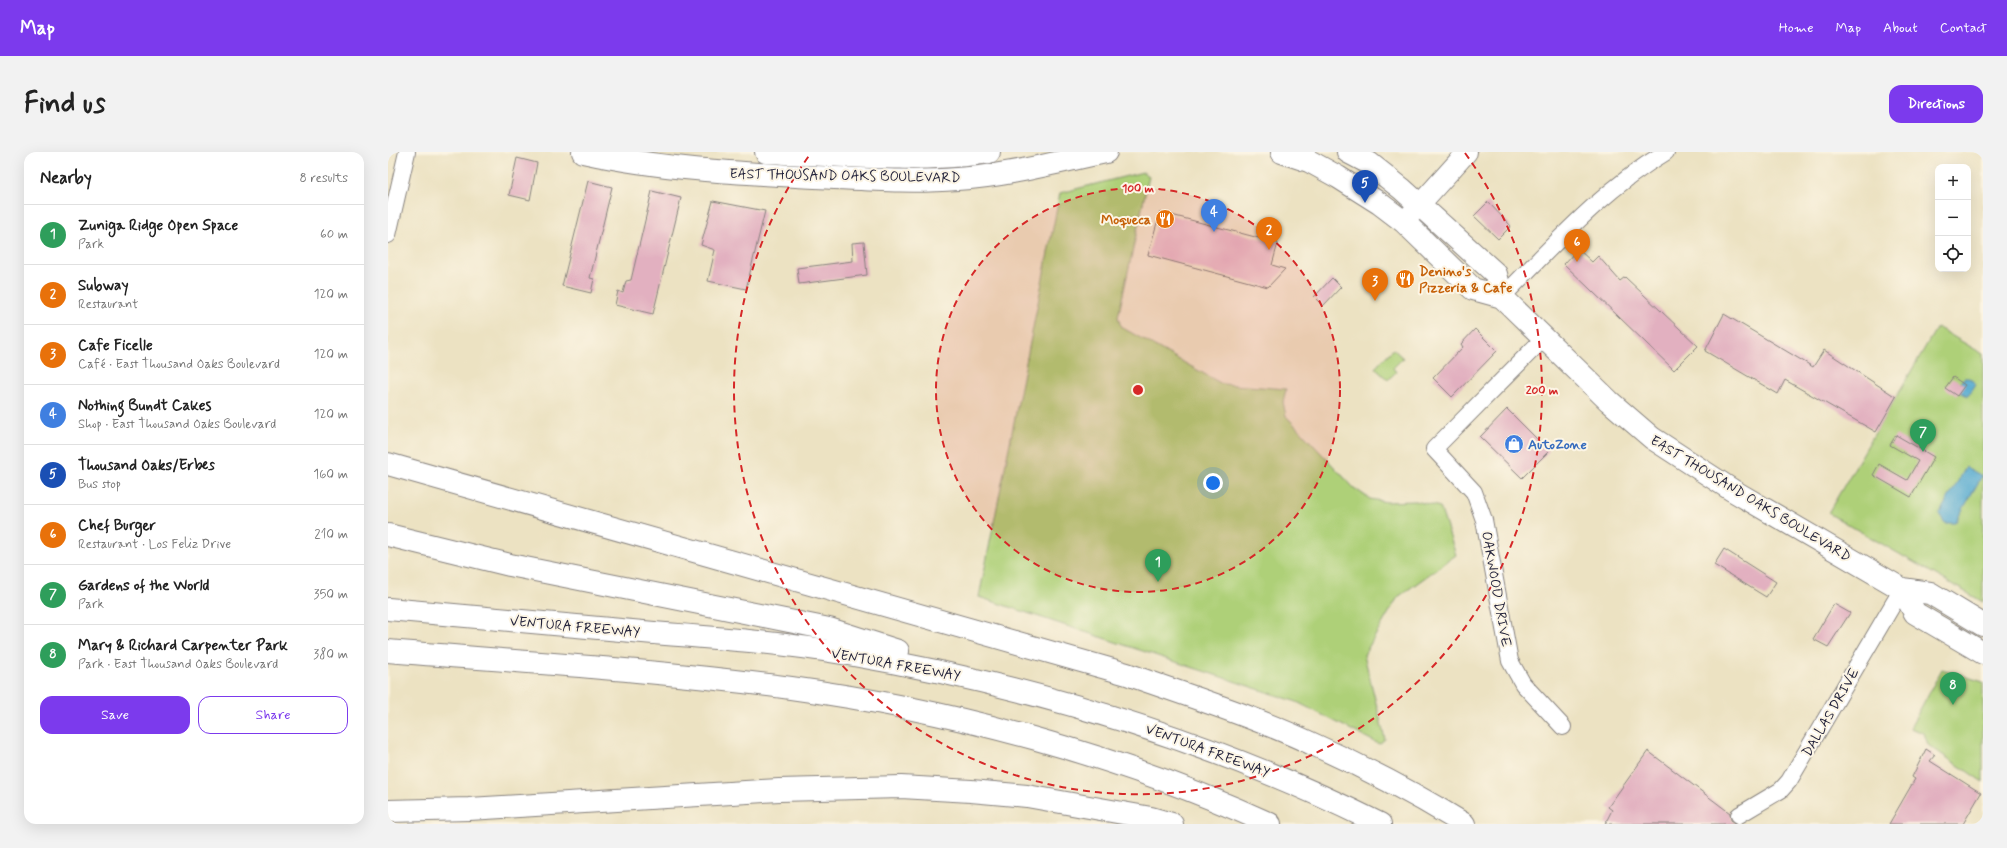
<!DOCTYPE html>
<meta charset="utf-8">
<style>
:root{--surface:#fff;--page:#f2f2f2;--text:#222;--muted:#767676;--line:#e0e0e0;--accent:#7c3aed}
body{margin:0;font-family:Mynerve,sans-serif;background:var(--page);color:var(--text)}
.controls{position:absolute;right:12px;top:12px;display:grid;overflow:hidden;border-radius:8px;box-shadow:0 4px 16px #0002}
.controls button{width:36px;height:36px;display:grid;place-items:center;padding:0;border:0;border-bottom:1px solid var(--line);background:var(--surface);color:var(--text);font:20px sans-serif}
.you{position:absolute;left:825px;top:331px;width:14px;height:14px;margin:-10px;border:3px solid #fff;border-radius:50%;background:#1a73e8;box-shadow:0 0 0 6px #1a73e833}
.badge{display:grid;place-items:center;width:26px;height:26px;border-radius:50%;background:var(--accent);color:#fff;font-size:13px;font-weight:700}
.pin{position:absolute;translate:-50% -33px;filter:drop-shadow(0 1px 2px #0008)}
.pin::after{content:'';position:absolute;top:21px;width:14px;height:12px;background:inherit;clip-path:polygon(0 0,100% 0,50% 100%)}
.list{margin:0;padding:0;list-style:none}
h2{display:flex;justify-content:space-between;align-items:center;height:52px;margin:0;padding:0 16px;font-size:17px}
h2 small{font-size:13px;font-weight:400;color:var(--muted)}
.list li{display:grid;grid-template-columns:26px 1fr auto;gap:12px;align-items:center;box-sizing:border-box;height:60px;padding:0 16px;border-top:1px solid var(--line)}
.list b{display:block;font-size:15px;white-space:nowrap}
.list p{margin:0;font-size:13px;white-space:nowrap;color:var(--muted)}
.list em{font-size:13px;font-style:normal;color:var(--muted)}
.actions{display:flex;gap:8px;padding:12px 16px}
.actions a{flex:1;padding:9px 0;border:1px solid var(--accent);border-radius:12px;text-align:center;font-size:14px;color:var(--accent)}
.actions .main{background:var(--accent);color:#fff}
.icon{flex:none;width:22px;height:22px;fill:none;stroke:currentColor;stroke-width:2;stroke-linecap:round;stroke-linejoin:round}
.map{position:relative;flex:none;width:1595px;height:672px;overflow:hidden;border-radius:12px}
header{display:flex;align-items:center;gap:24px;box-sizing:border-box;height:56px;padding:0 20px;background:var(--accent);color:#fff}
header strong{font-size:19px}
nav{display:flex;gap:22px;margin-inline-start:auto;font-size:14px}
.intro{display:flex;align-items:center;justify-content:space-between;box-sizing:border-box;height:96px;padding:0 24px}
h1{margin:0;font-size:28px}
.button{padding:10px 18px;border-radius:12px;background:var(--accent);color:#fff;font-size:14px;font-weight:700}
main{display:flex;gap:24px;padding:0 24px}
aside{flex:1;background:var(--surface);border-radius:12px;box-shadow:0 4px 16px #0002}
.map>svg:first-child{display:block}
.green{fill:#aed078;stroke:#68795a}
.water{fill:#54aad0;stroke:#3b6686}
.building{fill:#e2b0c0}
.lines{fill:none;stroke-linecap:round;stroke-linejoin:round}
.minor-casing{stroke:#87827e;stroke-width:18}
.tertiary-casing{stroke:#87827e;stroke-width:22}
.primary-casing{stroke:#87827e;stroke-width:24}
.motorway-casing{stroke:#87827e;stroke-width:24}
.minor{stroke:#fff;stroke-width:16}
.tertiary{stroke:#fff;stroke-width:20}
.primary{stroke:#fff;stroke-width:22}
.motorway{stroke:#fff;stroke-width:22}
.ring{fill:none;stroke:#d62828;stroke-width:2;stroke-dasharray:7 5}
.labels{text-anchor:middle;stroke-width:4;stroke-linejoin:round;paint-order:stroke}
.street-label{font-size:14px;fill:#22223b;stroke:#fcf5e5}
.food-label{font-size:14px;font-weight:bold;fill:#c56008;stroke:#fcf5e5;text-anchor:end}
.shop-label{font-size:14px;font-weight:bold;fill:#366cbe;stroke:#fcf5e5;text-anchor:start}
.centre{fill:#d62828;stroke:#fcf5e5;stroke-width:2}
.ring-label{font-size:12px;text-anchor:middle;font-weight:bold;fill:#d62828;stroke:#fcf5e5;stroke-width:4;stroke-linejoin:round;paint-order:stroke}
</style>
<header>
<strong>Map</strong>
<nav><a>Home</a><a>Map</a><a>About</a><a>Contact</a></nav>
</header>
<div class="intro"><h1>Find us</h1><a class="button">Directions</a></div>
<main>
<aside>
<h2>Nearby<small>8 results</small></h2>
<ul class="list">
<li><span class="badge" style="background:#2e9e5b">1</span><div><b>Zuniga Ridge Open Space</b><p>Park</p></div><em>60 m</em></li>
<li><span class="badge" style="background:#e8710a">2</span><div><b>Subway</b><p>Restaurant</p></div><em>120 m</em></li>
<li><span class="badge" style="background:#e8710a">3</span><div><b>Cafe Ficelle</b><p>Café · East Thousand Oaks Boulevard</p></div><em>120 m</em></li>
<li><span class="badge" style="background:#3f7fe0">4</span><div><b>Nothing Bundt Cakes</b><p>Shop · East Thousand Oaks Boulevard</p></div><em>120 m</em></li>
<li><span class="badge" style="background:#1a4fb4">5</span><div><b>Thousand Oaks/Erbes</b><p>Bus stop</p></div><em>160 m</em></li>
<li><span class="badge" style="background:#e8710a">6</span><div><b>Chef Burger</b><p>Restaurant · Los Feliz Drive</p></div><em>210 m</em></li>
<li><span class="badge" style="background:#2e9e5b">7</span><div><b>Gardens of the World</b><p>Park</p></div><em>350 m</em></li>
<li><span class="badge" style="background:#2e9e5b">8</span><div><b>Mary &amp; Richard Carpenter Park</b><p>Park · East Thousand Oaks Boulevard</p></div><em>380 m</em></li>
</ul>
<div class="actions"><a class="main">Save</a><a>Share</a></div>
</aside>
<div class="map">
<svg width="1595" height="672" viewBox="0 0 1595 672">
<rect width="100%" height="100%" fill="#fcf5e5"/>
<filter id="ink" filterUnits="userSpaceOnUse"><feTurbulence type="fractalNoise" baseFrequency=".025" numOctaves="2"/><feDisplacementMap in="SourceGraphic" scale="8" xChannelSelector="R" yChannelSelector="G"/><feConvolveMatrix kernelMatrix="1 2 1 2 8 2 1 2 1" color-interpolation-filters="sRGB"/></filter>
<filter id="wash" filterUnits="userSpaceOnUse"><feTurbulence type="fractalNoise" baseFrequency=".012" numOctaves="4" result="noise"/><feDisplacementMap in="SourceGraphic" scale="16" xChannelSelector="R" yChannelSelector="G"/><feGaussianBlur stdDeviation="0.9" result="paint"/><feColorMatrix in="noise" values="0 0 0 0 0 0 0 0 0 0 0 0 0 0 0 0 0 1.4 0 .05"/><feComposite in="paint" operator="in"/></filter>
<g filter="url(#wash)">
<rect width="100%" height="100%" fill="#ece2c2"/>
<!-- green -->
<g class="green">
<path d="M 755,20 L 761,24 L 730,165 L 733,175 L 834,232 L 898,237 L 895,250 L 898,264 L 966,336 L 982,347 L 999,350 L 1027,349 L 1052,355 L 1068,403 L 1010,445 L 976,503 L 997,587 L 991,592 L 909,550 L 591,445 L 672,41 Z"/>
<path d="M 1549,175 L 1595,202 L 1595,450 L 1440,361 Z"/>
<path d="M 1005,197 L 1015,206 L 1005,216 L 1008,220 L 1000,228 L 987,216 Z"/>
<path d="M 1554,517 L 1595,530 L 1595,630 L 1540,593 L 1536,581 L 1522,576 Z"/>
</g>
<!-- water -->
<g class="water">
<path d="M 1581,226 L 1588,232 L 1580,244 L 1572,240 L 1572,230 L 1576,226 Z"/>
<path d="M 1578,315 L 1594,324 L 1567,371 L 1557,371 L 1551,362 Z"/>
</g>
<g id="blocks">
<!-- building -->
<g class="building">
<path d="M 129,6 L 149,11 L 142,48 L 121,43 Z"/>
<path d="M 200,29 L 224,35 L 202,126 L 206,127 L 203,141 L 174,134 Z"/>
<path d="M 264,39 L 293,46 L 265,162 L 227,153 L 230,139 L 235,141 L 238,129 L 243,128 Z"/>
<path d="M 325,49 L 377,59 L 358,137 L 320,129 L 327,98 L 313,93 Z"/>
<path d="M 1100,50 L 1123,74 L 1110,87 L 1086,64 Z"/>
<path d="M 772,60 L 890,91 L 884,113 L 897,117 L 880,135 L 760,103 Z"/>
<path d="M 476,90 L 479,123 L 411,132 L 409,116 L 465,109 L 464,91 Z"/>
<path d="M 1190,97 L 1204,110 L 1210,104 L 1232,129 L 1237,125 L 1310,194 L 1286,218 L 1176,112 Z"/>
<path d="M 944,126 L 953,135 L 935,154 L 926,145 Z"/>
<path d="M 1336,162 L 1425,215 L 1436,198 L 1508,245 L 1488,280 L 1397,228 L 1390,242 L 1317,199 Z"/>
<path d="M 1087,177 L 1109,199 L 1064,245 L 1045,226 L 1075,195 L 1073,192 Z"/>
<path d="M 1565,225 L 1577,233 L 1569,244 L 1557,236 Z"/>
<path d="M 1119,257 L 1161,299 L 1134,326 L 1092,285 Z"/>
<path d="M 1508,283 L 1546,305 L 1523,345 L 1485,323 L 1491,312 L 1519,328 L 1530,309 L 1502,293 Z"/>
<path d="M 1336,397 L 1388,430 L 1378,445 L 1326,413 Z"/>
<path d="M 1446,452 L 1462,461 L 1440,495 L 1425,487 Z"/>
<path d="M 1538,597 L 1547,603 L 1542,609 L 1593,641 L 1575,672 L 1501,672 L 1527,627 L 1524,625 Z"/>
<path d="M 1260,599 L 1342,661 L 1343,668 L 1349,672 L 1217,672 L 1224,658 L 1220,655 Z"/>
</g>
</g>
</g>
<g filter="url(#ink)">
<use href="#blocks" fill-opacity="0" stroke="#87827e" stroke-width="1"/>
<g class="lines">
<defs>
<g id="minor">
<path d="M 0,83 L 19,0"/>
<path d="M 1114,145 C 1166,93 1214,38 1278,0"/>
<path d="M 1156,186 L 1046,297 L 1086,340 L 1096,368 L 1122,509 L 1135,532 L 1175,575"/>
<path d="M 1351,663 L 1393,638 L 1401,629 L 1514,437"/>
</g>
<path id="tertiary" d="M 1016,70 L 1079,0"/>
<g id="primary">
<path d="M 195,0 C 271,17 349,21 427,25 C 474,27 522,31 569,27 C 619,24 669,10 718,0"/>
<path d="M 378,0 C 452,3 528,11 601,0"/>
<path d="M 894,0 L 921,9 L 950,25 L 991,51 L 1016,70 L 1085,137 L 1114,145 L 1221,249 L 1264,286 L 1344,338 L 1514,437 L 1542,441 L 1595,473"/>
<path d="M 960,0 L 981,11 L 1014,37 L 1108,122 L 1114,145"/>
<path d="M 1514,437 L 1527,461 L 1595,501"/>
</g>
<g id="motorway">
<path d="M 0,312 L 739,522 C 803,545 868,565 929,594 C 980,617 1029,643 1076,672"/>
<path d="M 0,383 L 122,413 L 441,477 L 510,499"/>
<path d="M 0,457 C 89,465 178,473 266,481 C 331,486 397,491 460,502 C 645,534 824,588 992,672"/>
<path d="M 0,499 C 134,510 269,518 403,536 C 564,558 734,604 882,672"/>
<path d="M 0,659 L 81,657 L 391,638 L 513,635 L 583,639 L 639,644 L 763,666 L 784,672"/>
</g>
</defs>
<!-- minor casing -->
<use href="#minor" class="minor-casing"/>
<!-- tertiary casing -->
<use href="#tertiary" class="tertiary-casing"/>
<!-- primary casing -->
<use href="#primary" class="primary-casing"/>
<!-- motorway casing -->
<use href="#motorway" class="motorway-casing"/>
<!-- minor -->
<use href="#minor" class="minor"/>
<!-- tertiary -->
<use href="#tertiary" class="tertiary"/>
<!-- primary -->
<use href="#primary" class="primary"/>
<!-- motorway -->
<use href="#motorway" class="motorway"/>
</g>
</g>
<!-- distance rings -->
<circle cx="750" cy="238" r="202" fill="#d62828" fill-opacity=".12"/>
<g class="ring">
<circle cx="750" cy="238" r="202"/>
<path d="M1077 1A404 404 0 1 1 423 1"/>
</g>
<!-- icons -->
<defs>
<symbol id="restaurant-disc" viewBox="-11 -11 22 22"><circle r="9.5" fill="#e8710a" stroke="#fcf5e5"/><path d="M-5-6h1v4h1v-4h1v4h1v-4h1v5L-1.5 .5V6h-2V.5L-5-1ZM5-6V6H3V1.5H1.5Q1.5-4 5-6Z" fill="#fff"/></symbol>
<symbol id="shop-disc" viewBox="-11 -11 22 22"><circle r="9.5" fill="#3f7fe0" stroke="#fcf5e5"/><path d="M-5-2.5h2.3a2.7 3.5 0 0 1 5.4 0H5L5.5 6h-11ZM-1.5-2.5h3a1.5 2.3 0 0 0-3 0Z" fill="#fff"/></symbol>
</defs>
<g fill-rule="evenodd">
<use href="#restaurant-disc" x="766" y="56" width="22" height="22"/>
<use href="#restaurant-disc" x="1006" y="116" width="22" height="22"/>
<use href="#shop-disc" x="1115" y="281" width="22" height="22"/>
</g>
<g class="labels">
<!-- street labels -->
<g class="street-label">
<text transform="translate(457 23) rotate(1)" y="5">EAST THOUSAND OAKS BOULEVARD</text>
<text transform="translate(1363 346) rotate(31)" y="5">EAST THOUSAND OAKS BOULEVARD</text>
<text transform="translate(1109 437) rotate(80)" y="5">OAKWOOD DRIVE</text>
<text transform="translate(187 474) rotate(5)" y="5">VENTURA FREEWAY</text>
<text transform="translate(508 512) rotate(10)" y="5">VENTURA FREEWAY</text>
<text transform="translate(1442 560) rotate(-60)" y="5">DALLAS DRIVE</text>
<text transform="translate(820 598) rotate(20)" y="5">VENTURA FREEWAY</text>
</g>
<!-- food labels -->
<g class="food-label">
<text x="763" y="72">Moqueca</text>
<text x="1031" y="124" text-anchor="start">Denino's<tspan x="1031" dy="16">Pizzeria &amp; Cafe</tspan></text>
</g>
<!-- shop labels -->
<g class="shop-label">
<text x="1140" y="297">AutoZone</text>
</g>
</g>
<circle cx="750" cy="238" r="6" class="centre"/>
<g class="ring-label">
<text x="750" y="40">100 m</text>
<text x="1154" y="242">200 m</text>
</g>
</svg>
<div class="controls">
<button>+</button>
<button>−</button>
<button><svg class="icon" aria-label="locate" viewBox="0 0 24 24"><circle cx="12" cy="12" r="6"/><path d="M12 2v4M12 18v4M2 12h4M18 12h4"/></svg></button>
</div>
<div class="you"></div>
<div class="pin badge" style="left:770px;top:430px;background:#2e9e5b">1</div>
<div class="pin badge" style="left:881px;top:98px;background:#e8710a">2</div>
<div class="pin badge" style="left:987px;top:149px;background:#e8710a">3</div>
<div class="pin badge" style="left:826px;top:80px;background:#3f7fe0">4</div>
<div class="pin badge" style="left:977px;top:51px;background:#1a4fb4">5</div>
<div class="pin badge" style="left:1189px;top:110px;background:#e8710a">6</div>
<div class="pin badge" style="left:1535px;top:300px;background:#2e9e5b">7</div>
<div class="pin badge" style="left:1565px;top:553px;background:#2e9e5b">8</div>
</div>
</main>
